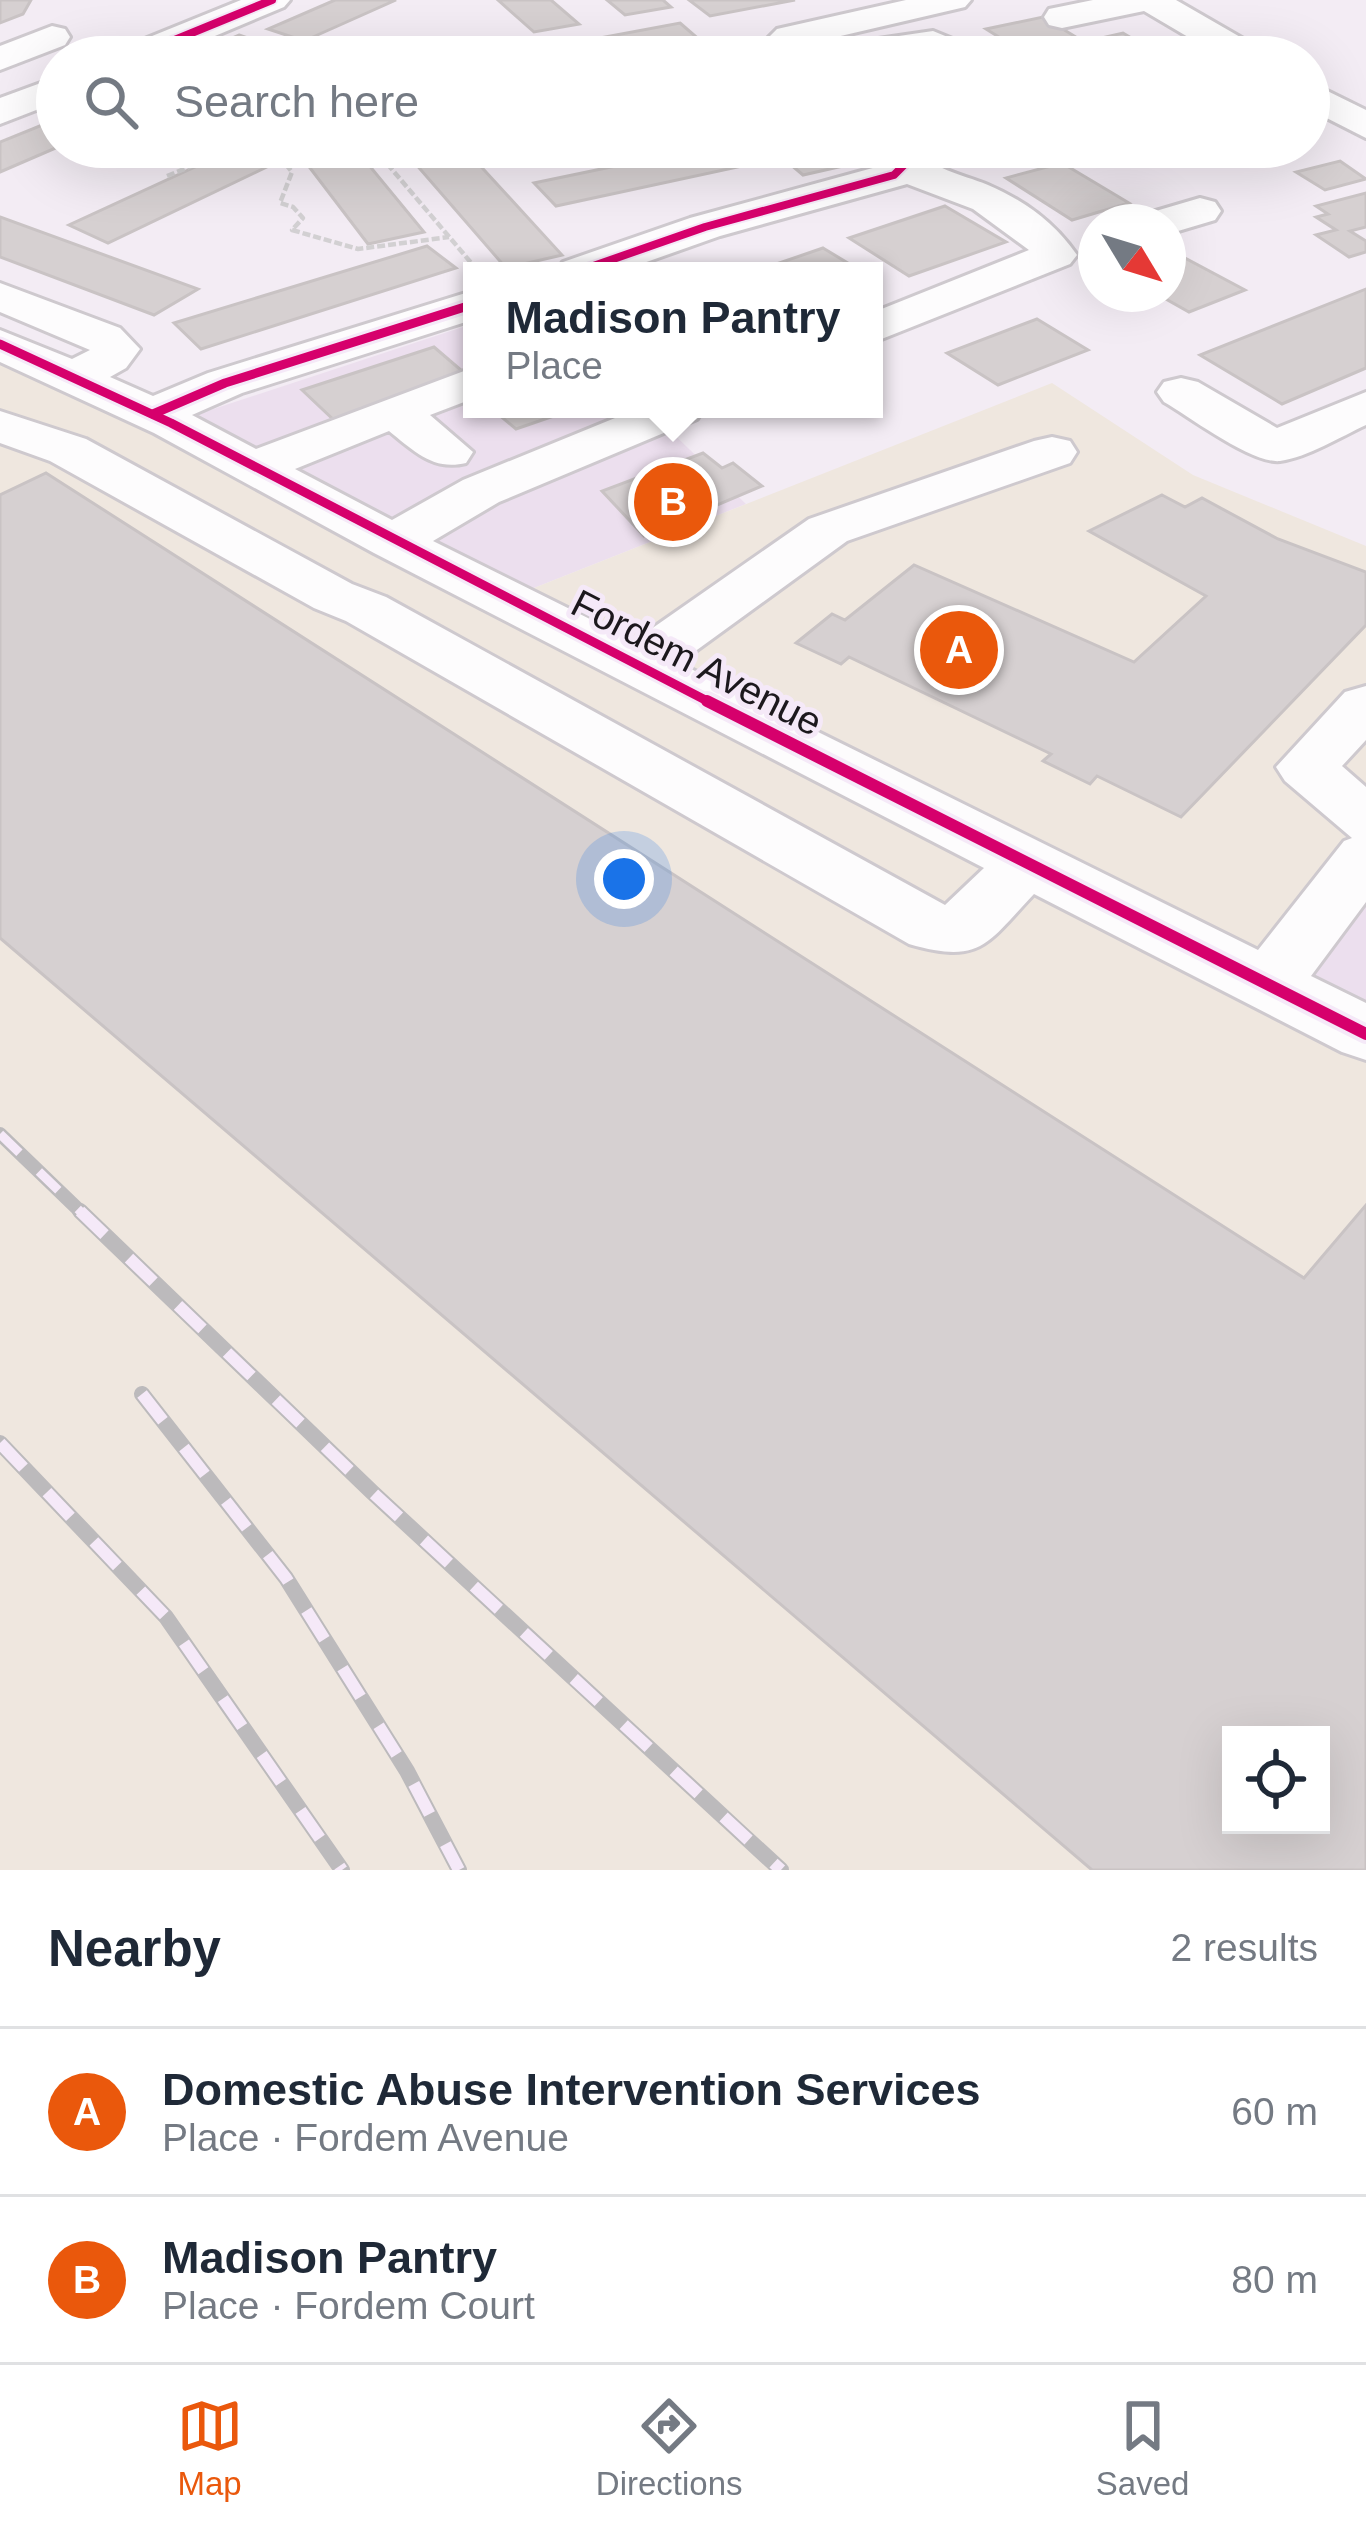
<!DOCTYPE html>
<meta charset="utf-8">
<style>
:root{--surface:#fff;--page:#f2f2f3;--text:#1f2937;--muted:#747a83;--line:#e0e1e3;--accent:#ea580c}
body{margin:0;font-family:Arial,sans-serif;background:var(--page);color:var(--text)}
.controls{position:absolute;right:36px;bottom:36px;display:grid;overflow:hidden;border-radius:0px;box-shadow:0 12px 48px #0002}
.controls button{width:108px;height:108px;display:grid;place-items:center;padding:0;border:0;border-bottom:3px solid var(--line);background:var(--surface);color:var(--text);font:60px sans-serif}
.compass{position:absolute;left:1078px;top:204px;width:108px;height:108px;border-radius:50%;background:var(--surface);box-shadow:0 12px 48px #0002;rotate:128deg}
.you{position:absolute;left:624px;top:879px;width:42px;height:42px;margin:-30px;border:9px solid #fff;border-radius:50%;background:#1a73e8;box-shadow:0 0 0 18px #1a73e833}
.badge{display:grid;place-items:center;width:78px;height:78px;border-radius:50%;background:var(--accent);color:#fff;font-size:39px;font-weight:700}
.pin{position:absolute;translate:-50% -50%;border:6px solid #fff;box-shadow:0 3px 12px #0006}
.popup{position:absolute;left:463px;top:262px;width:420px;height:156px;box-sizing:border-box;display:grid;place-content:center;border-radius:0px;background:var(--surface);filter:drop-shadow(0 3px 9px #0005);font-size:39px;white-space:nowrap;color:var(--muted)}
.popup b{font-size:45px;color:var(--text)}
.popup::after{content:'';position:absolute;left:50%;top:100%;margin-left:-24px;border:24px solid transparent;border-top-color:var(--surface)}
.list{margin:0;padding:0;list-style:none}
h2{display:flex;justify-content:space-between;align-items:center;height:156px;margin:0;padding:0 48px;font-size:51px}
h2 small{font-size:39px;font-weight:400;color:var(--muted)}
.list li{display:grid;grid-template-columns:78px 1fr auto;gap:36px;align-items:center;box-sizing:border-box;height:168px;padding:0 48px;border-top:3px solid var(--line)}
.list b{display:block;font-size:45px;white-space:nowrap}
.list p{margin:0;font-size:39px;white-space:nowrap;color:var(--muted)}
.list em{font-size:39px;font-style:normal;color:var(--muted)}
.icon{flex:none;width:66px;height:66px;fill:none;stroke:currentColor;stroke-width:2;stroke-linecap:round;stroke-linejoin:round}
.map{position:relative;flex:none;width:1366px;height:1870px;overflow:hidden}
.search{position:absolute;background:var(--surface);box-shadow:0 12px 48px #0002;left:36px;right:36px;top:36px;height:132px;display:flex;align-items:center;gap:30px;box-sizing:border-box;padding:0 42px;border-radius:66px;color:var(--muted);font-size:45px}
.sheet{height:492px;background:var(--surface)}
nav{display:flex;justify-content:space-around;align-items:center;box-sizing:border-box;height:168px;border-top:3px solid var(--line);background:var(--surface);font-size:33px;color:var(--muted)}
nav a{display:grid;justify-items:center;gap:6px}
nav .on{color:var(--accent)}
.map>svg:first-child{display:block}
.built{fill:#ecdfee}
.industrial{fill:#efe7df;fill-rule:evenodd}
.building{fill:#d6d0d1;stroke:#c9c3c4;stroke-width:3;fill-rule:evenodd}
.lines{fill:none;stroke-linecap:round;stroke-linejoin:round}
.minor-casing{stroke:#cec9ce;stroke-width:6}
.path{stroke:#d2d0d2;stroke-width:4.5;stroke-dasharray:8 3;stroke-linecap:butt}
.minor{fill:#fdfcfd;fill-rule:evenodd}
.rail-far1-casing{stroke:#bcbabc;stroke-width:14}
.rail-casing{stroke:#bcbabc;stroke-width:16}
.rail-far1{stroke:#f5e9f8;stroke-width:9;stroke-dasharray:27;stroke-linecap:butt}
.rail{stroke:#f5e9f8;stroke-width:12;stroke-dasharray:34;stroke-linecap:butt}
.cycleway-far2-casing{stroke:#f5e9f8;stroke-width:12}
.cycleway-far1-casing{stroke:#f5e9f8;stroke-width:15}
.cycleway-casing{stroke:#f5e9f8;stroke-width:20}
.cycleway-far2{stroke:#d6006c;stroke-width:8}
.cycleway-far1{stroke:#d6006c;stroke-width:9}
.cycleway{stroke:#d6006c;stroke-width:12}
.labels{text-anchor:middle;stroke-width:10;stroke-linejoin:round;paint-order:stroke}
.street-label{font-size:39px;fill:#1c181d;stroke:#f5e9f8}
</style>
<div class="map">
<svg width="1366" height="1870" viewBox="0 0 1366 1870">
<rect width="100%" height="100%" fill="#f3ecf4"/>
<!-- built -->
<g class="built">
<path d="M 472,324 L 472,409 L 680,409 L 658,419 L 746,504 L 506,599 L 171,423 Z"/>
<path d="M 1366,818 L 1366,1003 L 1268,950 Z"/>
</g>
<!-- industrial -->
<path class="industrial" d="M 0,344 L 506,599 L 1052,383 L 1193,475 L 1366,546 L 1366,818 L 1249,974 L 1366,1034 L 1366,1870 L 0,1870 ZM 1231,1735 L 1321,1735 L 1321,1825 L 1231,1825 Z"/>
<!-- building -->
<g class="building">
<path d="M 0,0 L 31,0 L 23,14 L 0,23 Z"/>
<path d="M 335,0 L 396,0 L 304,41 L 268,29 Z"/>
<path d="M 498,0 L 551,0 L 579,24 L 534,32 Z"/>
<path d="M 607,0 L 663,0 L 671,7 L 625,15 Z"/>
<path d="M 689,0 L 795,0 L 710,16 Z"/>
<path d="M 1043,17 L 1084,42 L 1123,33 L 1162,56 L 1031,57 L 986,29 Z"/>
<path d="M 680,23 L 701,41 L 618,57 L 498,57 Z"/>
<path d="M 239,35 L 303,57 L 221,57 L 202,51 Z"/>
<path d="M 57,119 L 58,147 L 0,172 L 0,142 Z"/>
<path d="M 294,147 L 354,147 L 424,232 L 368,244 Z"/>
<path d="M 401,147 L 463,147 L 562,255 L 506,268 Z"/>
<path d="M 707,147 L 726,147 L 747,165 L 556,206 L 534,183 Z"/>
<path d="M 770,147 L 831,147 L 852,164 L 803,175 Z"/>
<path d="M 232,150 L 271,165 L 108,243 L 69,225 Z"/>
<path d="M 1340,161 L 1366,179 L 1325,190 L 1296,172 Z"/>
<path d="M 1062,163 L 1129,203 L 1072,220 L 1006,178 Z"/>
<path d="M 1366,193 L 1366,227 L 1350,231 L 1366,241 L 1366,252 L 1349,257 L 1316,235 L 1336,230 L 1316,217 L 1328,214 L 1316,206 Z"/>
<path d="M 945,206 L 1006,242 L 909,276 L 849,238 Z"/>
<path d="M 0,217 L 198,289 L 154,315 L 0,257 Z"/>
<path d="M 427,246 L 456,268 L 201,349 L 174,323 Z"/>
<path d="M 823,248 L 861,271 L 756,271 Z"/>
<path d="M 1168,249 L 1245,290 L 1189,312 L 1157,294 L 1168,294 Z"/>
<path d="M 1366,289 L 1366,368 L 1282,404 L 1200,355 Z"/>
<path d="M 1037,319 L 1088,350 L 998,385 L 947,353 Z"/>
<path d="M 434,347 L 469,377 L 337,423 L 302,390 Z"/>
<path d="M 492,409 L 574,409 L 516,429 Z"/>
<path d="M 703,453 L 722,468 L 733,463 L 762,486 L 644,536 L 602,491 Z"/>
<path d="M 46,473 L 1304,1278 L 1366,1205 L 1366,1870 L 1092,1870 L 0,938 L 0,495 ZM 1231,1735 L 1321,1735 L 1321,1825 L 1231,1825 Z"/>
<path d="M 1162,495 L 1185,507 L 1202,498 L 1278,539 L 1366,572 L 1366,625 L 1181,817 L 1097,776 L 1090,784 L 1043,761 L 1051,754 L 849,657 L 841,664 L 796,643 L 832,614 L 845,620 L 914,565 L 1134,662 L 1206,596 L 1089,531 Z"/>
</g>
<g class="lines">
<defs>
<g id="minor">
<path d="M 241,0 L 290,0 L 284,7 L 165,57 L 115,57 L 120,49 Z"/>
<path d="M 906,0 L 971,0 L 965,7 L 802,45 L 797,49 L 800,57 L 764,57 L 760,46 L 777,29 Z"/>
<path d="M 1093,0 L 1176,0 L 1261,49 L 1266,57 L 1222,57 L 1144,11 L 1062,28 L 1049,25 L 1044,17 L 1049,9 Z"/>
<path d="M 52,26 L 65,29 L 70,37 L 65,45 L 0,70 L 0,46 Z"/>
<path d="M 933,31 L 977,49 L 982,57 L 850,57 L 846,51 L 851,43 Z"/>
<path d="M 57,77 L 57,102 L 0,124 L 0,98 Z"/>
<path d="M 1309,82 L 1366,110 L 1366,138 L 1309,109 Z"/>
<path d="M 876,147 L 916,147 C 934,171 959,173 988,185 C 1025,201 1054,222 1077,255 L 1070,264 L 874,342 L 874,312 L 1029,250 L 973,209 L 907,184 L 720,236 L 621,271 L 557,271 L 563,262 L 690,218 L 880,166 L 885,161 Z"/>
<path d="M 1200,198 L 1215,202 L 1221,211 L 1215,220 L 1168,234 L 1168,222 L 1143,222 L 1149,213 Z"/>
<path d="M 0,283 L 120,328 L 140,349 L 126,368 L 110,377 L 153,396 L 208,373 L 472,291 L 472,320 L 242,393 L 192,415 L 256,449 L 472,368 L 472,399 L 430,415 L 473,452 L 466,463 C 433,471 414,451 389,431 L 295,469 L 392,520 L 463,480 L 637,409 L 704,409 L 697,419 L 499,502 L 433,541 L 634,641 L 809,519 L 1034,441 L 1052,437 L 1070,441 L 1077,452 L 1070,463 L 847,541 L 679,663 L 1258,950 L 1344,841 L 1352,838 L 1285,781 L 1276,767 L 1345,692 L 1366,686 L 1366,740 L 1342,766 L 1366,787 L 1366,902 L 1311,976 L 1366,1003 L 1366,1060 L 1342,1052 L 1034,894 C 987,943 982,965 909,944 L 346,621 L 314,608 L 50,461 L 0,443 L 0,411 L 86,439 L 352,584 L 386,597 L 945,905 L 984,868 L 374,553 L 154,433 L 0,362 L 0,330 L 72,359 L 90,350 L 0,312 Z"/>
<path d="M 1181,378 L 1198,382 L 1277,428 L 1366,392 L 1366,425 C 1340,437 1308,457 1280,461 C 1252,464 1190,417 1164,402 L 1157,392 L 1164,382 Z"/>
</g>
</defs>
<!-- minor casing -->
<use href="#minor" class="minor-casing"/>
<!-- path -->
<g class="path">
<path d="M 650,57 L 721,43"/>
<path d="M 272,147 L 292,172 L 280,203 L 293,207 L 303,218 L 292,230 L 358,249 L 449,237"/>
<path d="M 373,147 L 473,265"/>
<path d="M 167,176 L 238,147"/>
</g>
<!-- minor -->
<use href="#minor" class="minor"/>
<defs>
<path id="rail-far1" d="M 0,1134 L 83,1214"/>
<g id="rail">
<path d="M 80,1211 L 372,1492 L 781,1870"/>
<path d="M 142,1394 L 286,1578 L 407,1771 L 459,1870"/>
<path d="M 0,1443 L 166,1617 L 342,1870"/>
</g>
</defs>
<!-- rail-far1 casing -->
<use href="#rail-far1" class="rail-far1-casing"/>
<!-- rail casing -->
<use href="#rail" class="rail-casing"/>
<!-- rail-far1 -->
<use href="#rail-far1" class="rail-far1"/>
<!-- rail -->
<use href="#rail" class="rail"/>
<defs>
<g id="cycleway-far2">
<path d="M 133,57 L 272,0"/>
<path d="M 579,271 L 705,227 L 894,175 L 907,162 L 896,147"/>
<path d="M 462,308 L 472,305"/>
</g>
<g id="cycleway-far1">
<path d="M 0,344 L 171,423 L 713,704"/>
<path d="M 153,414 L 225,383 L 471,305"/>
</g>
<path id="cycleway" d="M 707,701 L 1366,1034"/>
</defs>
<!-- cycleway-far2 casing -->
<use href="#cycleway-far2" class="cycleway-far2-casing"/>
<!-- cycleway-far1 casing -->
<use href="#cycleway-far1" class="cycleway-far1-casing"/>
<!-- cycleway casing -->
<use href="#cycleway" class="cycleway-casing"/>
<!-- cycleway-far2 -->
<use href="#cycleway-far2" class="cycleway-far2"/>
<!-- cycleway-far1 -->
<use href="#cycleway-far1" class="cycleway-far1"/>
<!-- cycleway -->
<use href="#cycleway" class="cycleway"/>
</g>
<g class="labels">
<!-- street labels -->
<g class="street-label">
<text transform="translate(697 662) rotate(27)" y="14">Fordem Avenue</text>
</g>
</g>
</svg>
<div class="controls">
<button><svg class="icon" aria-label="locate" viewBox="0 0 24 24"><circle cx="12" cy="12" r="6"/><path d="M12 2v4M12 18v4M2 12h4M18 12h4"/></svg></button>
</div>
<svg class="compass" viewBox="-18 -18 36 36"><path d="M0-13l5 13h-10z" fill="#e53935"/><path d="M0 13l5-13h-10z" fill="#747a83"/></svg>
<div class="you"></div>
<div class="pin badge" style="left:959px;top:650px">A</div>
<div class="pin badge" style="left:673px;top:502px">B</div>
<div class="popup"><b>Madison Pantry</b>Place</div>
<div class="search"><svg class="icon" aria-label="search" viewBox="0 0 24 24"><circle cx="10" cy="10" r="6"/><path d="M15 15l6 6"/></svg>Search here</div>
</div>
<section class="sheet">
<h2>Nearby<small>2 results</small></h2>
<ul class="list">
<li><span class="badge">A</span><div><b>Domestic Abuse Intervention Services</b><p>Place · Fordem Avenue</p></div><em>60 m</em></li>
<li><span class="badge">B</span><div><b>Madison Pantry</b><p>Place · Fordem Court</p></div><em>80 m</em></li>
</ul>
</section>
<nav>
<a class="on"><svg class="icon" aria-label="map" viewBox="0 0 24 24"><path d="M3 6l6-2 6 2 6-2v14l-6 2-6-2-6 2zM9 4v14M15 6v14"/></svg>Map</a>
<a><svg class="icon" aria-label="directions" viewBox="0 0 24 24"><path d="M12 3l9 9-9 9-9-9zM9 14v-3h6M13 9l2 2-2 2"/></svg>Directions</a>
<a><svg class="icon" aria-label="saved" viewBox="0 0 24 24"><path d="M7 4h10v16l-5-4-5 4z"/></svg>Saved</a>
</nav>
